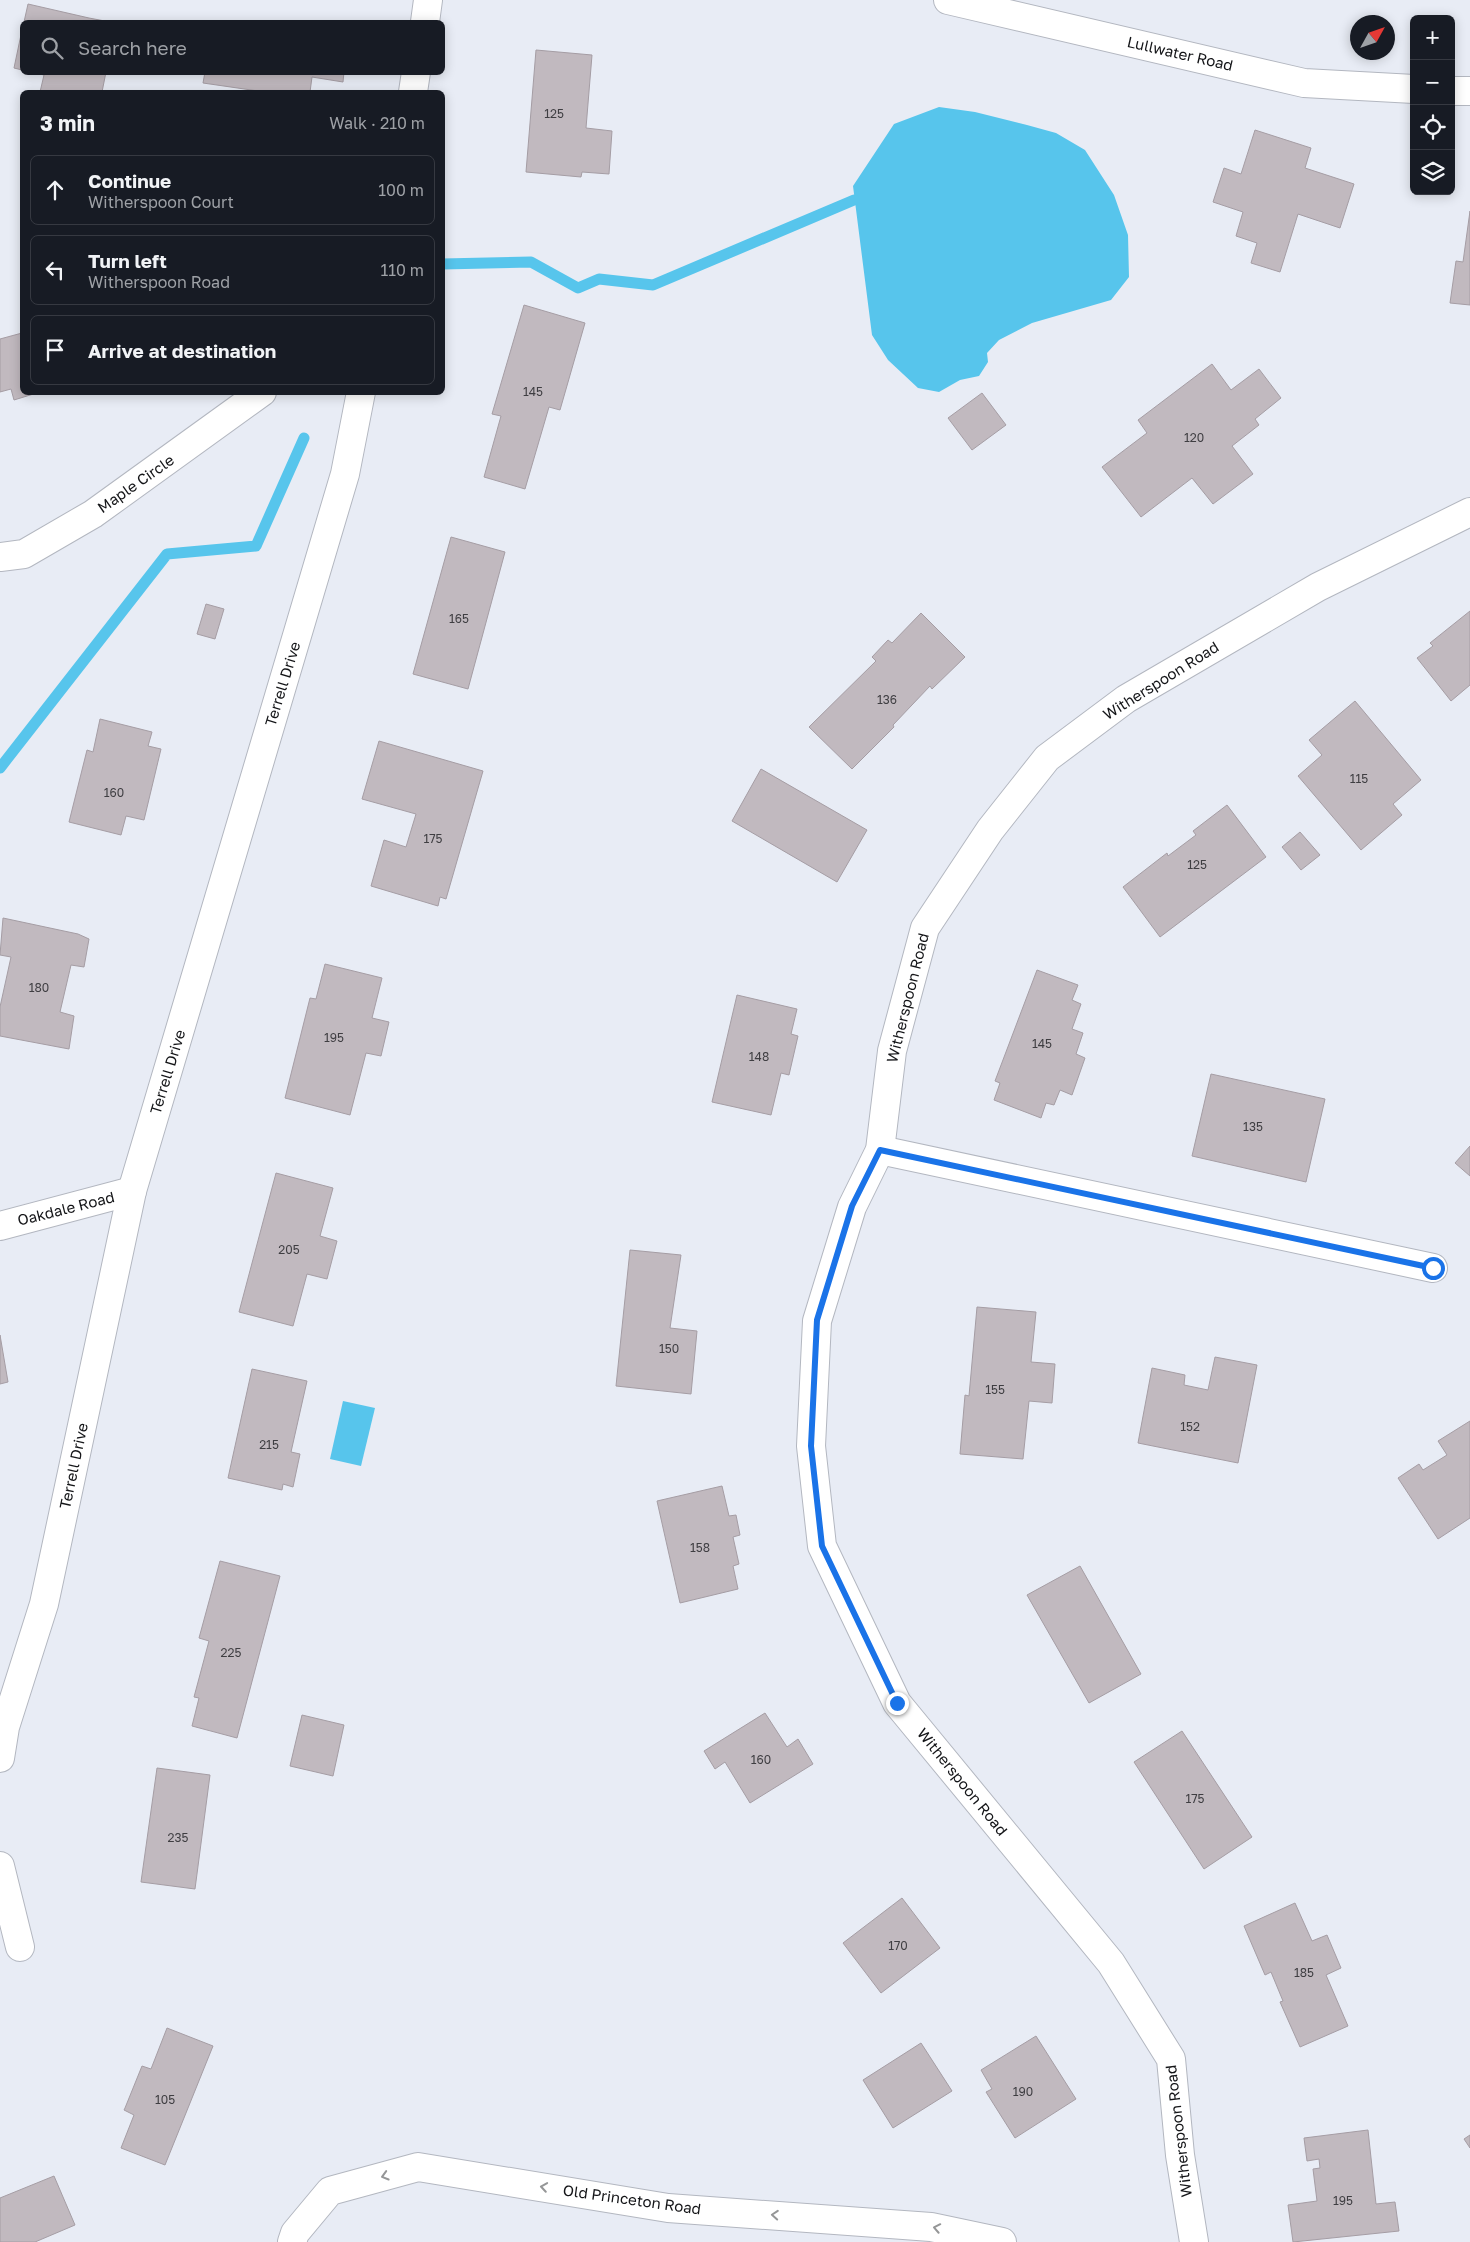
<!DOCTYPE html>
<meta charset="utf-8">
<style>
:root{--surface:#171b24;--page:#242831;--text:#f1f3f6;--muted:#9ea1a6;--line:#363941}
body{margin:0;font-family:"Golos Text",sans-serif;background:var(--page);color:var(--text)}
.controls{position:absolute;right:15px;top:15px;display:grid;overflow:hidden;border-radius:8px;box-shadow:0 2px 12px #0003}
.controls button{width:45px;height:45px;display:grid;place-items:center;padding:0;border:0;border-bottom:1px solid var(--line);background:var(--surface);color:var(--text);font:25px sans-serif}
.compass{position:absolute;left:1350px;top:15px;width:45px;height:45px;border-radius:50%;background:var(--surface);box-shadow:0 2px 12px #0003;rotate:50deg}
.stop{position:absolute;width:15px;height:15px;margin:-11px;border:4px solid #1a73e8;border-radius:50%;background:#fff}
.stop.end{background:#1a73e8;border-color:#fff;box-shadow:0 1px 5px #0008}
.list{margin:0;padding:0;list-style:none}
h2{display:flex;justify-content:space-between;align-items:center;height:65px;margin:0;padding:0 20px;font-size:21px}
h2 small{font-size:16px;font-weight:400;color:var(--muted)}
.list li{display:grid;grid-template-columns:32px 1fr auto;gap:15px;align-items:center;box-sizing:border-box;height:70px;margin:0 10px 10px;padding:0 10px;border:1px solid var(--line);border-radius:8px}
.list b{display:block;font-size:19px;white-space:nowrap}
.list p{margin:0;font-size:16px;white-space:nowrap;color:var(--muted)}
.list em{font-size:16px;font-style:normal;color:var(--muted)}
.icon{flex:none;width:28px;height:28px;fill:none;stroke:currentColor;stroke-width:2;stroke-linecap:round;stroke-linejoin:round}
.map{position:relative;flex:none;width:1470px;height:2242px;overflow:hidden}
.search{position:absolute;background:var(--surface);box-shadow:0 2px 12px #0003;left:20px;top:20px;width:425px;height:55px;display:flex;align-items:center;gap:12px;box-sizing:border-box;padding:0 18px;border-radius:8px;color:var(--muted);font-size:19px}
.panel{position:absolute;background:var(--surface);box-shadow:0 2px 12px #0003;left:20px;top:90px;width:425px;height:305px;border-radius:8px}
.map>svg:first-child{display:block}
.water{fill:#57c5ec}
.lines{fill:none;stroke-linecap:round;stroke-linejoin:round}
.stream{stroke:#57c5ec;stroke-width:11}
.building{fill:#c1b9bf;stroke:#a59da4}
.minor-casing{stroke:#b3b7c0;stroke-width:30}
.minor{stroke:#fff;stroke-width:28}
.oneway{stroke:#959697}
.route{stroke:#1a73e8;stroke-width:6}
.labels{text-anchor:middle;stroke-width:5;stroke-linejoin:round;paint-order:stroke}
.number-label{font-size:12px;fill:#3f3e42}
.street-label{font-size:15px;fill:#141518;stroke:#fff}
</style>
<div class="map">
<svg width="1470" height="2242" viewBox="0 0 1470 2242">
<rect width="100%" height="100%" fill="#e8ecf5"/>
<!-- water -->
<g class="water">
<path d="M 939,107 L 975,112 L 1027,125 L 1056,133 L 1085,150 L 1114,195 L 1128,235 L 1129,277 L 1111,300 L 1032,323 L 999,340 L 987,353 L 988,362 L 979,376 L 960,380 L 939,392 L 918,388 L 888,360 L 872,335 L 853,186 L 894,124 Z"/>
<path d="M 343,1401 L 375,1408 L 361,1466 L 330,1459 Z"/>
</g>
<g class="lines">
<!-- stream -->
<g class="stream">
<path d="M 442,264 L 531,262 L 578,288 L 599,279 L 653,285 L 854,200"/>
<path d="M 0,768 L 167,554 L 256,546 L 304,438"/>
</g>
</g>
<!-- building -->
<g class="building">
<path d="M 28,4 L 89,18 L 110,22 L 24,22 Z"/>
<path d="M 22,30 L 22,70 L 14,68 Z"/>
<path d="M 536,50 L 592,55 L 586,128 L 612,131 L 609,174 L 582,172 L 581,177 L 526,172 Z"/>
<path d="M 32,72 L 106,72 L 102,92 L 40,92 L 44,75 Z"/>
<path d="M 205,72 L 344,72 L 343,82 L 312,77 L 310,92 L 265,92 L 203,83 Z"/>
<path d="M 1255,130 L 1311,148 L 1305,168 L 1354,184 L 1340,228 L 1298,214 L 1280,272 L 1251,263 L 1257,243 L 1236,236 L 1243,212 L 1213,202 L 1224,168 L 1241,174 Z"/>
<path d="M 1470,211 L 1470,305 L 1450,303 L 1456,261 L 1463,262 Z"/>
<path d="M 524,305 L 585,323 L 560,410 L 549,407 L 525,489 L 484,477 L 501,416 L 492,414 Z"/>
<path d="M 22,333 L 22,392 L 40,392 L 14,400 L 11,389 L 0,392 L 0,339 Z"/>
<path d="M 1212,364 L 1231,390 L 1259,369 L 1281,398 L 1255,419 L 1259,425 L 1232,446 L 1253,474 L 1213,504 L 1192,478 L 1141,517 L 1102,467 L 1147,433 L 1138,420 Z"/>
<path d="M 982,393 L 1006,425 L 972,450 L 948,418 Z"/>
<path d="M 451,537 L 505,552 L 468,689 L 413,674 Z"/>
<path d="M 206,604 L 224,609 L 215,639 L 197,634 Z"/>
<path d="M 1470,611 L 1470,685 L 1451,701 L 1417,658 L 1433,646 L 1430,643 Z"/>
<path d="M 921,613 L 965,657 L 932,689 L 930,686 L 893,725 L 894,727 L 852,769 L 809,727 L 876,661 L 872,657 L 888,640 L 892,643 Z"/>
<path d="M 1355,701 L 1421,780 L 1393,804 L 1402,815 L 1361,850 L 1298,776 L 1322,755 L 1309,740 Z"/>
<path d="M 100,719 L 152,732 L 148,746 L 161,749 L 144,820 L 126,816 L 121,835 L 69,822 L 87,750 L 93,752 Z"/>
<path d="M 379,741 L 483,771 L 446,899 L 440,897 L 438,906 L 371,886 L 384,840 L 406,847 L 416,814 L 362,799 Z"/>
<path d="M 761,769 L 867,830 L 837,882 L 732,821 Z"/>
<path d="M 1227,805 L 1266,857 L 1160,937 L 1123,887 L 1167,853 L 1168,856 L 1196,835 L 1193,831 Z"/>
<path d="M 1300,832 L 1320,855 L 1301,870 L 1282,847 Z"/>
<path d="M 3,918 L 78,934 L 89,939 L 84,967 L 71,965 L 60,1012 L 74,1016 L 69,1049 L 0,1036 L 0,1007 L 11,957 L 0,955 Z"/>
<path d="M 325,964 L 382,978 L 372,1018 L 389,1022 L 381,1056 L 366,1053 L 350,1115 L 285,1098 L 310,998 L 316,999 Z"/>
<path d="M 1037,970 L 1078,985 L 1072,1000 L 1081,1004 L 1072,1029 L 1083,1033 L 1076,1054 L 1085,1058 L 1072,1095 L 1060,1090 L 1054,1105 L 1046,1103 L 1041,1118 L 994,1100 L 1000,1083 L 995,1081 Z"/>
<path d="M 737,995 L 797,1009 L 791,1034 L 798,1036 L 789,1075 L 781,1073 L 771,1115 L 712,1102 Z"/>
<path d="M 1211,1074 L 1325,1099 L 1306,1182 L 1192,1156 Z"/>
<path d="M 1470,1146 L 1470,1176 L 1455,1163 Z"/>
<path d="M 276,1173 L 333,1188 L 320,1236 L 337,1241 L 327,1279 L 307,1274 L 293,1326 L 239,1312 Z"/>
<path d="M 630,1250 L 681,1255 L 670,1328 L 697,1331 L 691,1394 L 616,1386 Z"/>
<path d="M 977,1307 L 1036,1312 L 1031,1362 L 1055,1364 L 1052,1403 L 1029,1401 L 1023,1459 L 960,1454 L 965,1395 L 969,1396 Z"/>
<path d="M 0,1335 L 8,1382 L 0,1384 Z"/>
<path d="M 1215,1357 L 1257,1365 L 1238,1463 L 1138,1443 L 1152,1368 L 1185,1375 L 1184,1385 L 1208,1390 Z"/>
<path d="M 252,1369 L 307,1381 L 291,1452 L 300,1454 L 293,1487 L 283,1484 L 282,1490 L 228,1478 Z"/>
<path d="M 1470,1421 L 1470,1518 L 1438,1539 L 1398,1478 L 1419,1464 L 1423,1470 L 1447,1455 L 1438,1441 Z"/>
<path d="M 722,1486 L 729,1516 L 736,1515 L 740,1535 L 733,1537 L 739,1564 L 733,1566 L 738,1589 L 680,1603 L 657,1501 Z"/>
<path d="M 220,1561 L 280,1576 L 237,1738 L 192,1726 L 199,1698 L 194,1697 L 209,1641 L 199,1638 Z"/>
<path d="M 1080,1566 L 1141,1674 L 1089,1703 L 1027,1595 Z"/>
<path d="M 765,1713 L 787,1747 L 798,1739 L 813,1764 L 750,1803 L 725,1762 L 715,1769 L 704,1751 Z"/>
<path d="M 302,1715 L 344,1725 L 333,1776 L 290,1766 Z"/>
<path d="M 1182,1731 L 1252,1837 L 1204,1869 L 1134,1762 Z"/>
<path d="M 157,1768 L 210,1775 L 195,1889 L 141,1882 Z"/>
<path d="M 902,1898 L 940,1948 L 881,1993 L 843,1943 Z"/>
<path d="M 1295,1903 L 1312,1941 L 1327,1935 L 1341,1968 L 1326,1975 L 1348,2026 L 1300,2047 L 1280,2002 L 1283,2001 L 1271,1972 L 1265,1975 L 1244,1926 Z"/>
<path d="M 167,2028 L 213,2046 L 165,2165 L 121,2148 L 134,2115 L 124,2110 L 125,2108 L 142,2066 L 151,2069 Z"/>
<path d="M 1036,2036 L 1076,2099 L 1015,2138 L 986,2092 L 992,2089 L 981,2070 Z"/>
<path d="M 921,2043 L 952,2091 L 893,2128 L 863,2080 Z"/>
<path d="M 1368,2130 L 1376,2204 L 1395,2202 L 1399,2231 L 1293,2242 L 1288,2205 L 1317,2201 L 1313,2169 L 1320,2168 L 1319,2159 L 1307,2161 L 1304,2138 Z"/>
<path d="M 1470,2135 L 1470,2148 L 1464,2139 Z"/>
<path d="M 54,2176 L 75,2225 L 35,2242 L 0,2242 L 0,2198 Z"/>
</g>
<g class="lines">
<defs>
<g id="minor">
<path d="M 948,0 L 1304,83 L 1414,89"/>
<path d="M 425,22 L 428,0"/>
<path d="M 1451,91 L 1470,91"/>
<path d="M 413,92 L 416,72"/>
<path d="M 0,557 L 24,554 L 93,514 L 262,392"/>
<path d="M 880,1150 L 1433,1268"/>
<path d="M 0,1226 L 132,1191"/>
<path d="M 0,1758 L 5,1727 L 44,1604 L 132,1191 L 345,474 L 361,392"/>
<path d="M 0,1866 L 20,1947"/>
<path d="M 292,2242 L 295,2233 L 330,2191 L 418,2167 L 668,2208 L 931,2227 L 1002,2242"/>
<path d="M 1194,2242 L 1180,2155 L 1171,2059 L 1111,1963 L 897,1703 L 822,1546 L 811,1446 L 817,1321 L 852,1207 L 880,1150 L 892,1051 L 925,928 L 990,830 L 1047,758 L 1126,699 L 1318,587 L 1470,512"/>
</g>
</defs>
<!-- minor casing -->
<use href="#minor" class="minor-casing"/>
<!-- minor -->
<use href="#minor" class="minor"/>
</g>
<!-- one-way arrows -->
<defs><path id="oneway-chevron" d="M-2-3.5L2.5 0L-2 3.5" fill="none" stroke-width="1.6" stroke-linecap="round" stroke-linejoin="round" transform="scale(1.25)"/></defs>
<g class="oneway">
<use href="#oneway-chevron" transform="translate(385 2176) rotate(164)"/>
<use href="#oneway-chevron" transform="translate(544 2187) rotate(-171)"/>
<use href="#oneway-chevron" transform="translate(775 2215) rotate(-176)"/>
<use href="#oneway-chevron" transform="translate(937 2228) rotate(-169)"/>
</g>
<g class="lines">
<!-- route -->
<path class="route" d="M 897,1703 L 822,1546 L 811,1446 L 817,1320 L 852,1206 L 880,1150 L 1433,1268"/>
</g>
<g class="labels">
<!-- number labels -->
<g class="number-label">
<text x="554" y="118">125</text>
<text x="533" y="396">145</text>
<text x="1194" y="442">120</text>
<text x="459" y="623">165</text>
<text x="887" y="704">136</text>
<text x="1359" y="783">115</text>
<text x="114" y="797">160</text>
<text x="433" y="843">175</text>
<text x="1197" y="869">125</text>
<text x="39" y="992">180</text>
<text x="334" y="1042">195</text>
<text x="1042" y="1048">145</text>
<text x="759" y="1061">148</text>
<text x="1253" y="1131">135</text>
<text x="289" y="1254">205</text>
<text x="669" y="1353">150</text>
<text x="995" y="1394">155</text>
<text x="1190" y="1431">152</text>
<text x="269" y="1449">215</text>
<text x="700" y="1552">158</text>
<text x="231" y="1657">225</text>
<text x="761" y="1764">160</text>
<text x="1195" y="1803">175</text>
<text x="178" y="1842">235</text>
<text x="898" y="1950">170</text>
<text x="1304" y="1977">185</text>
<text x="1023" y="2096">190</text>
<text x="165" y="2104">105</text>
<text x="1343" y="2205">195</text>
</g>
<!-- street labels -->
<g class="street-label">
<text transform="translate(1180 54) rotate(13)" y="5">Lullwater Road</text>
<text transform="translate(136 484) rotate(-35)" y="5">Maple Circle</text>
<text transform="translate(1161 681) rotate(-32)" y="5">Witherspoon Road</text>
<text transform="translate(283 684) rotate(-73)" y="5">Terrell Drive</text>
<text transform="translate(908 998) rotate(-76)" y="5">Witherspoon Road</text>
<text transform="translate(168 1072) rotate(-73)" y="5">Terrell Drive</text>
<text transform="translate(66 1209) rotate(-14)" y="5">Oakdale Road</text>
<text transform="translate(74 1466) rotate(-78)" y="5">Terrell Drive</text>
<text transform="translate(962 1782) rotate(51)" y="5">Witherspoon Road</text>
<text transform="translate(1179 2131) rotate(-97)" y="5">Witherspoon Road</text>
<text transform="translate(632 2200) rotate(8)" y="5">Old Princeton Road</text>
</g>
</g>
</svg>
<div class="controls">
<button>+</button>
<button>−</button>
<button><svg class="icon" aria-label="locate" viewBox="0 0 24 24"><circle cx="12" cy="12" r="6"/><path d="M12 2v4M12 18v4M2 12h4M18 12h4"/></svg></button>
<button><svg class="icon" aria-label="layers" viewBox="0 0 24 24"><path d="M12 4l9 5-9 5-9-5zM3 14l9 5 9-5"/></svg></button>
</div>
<svg class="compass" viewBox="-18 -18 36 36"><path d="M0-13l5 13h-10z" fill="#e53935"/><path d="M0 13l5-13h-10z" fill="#9ea1a6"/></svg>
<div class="stop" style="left:1433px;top:1268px"></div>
<div class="stop end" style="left:897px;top:1703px"></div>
<div class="search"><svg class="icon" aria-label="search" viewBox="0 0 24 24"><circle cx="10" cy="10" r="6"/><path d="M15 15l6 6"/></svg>Search here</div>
<section class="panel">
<h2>3 min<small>Walk · 210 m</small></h2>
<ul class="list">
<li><svg class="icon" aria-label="ahead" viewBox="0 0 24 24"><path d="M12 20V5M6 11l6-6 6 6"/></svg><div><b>Continue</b><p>Witherspoon Court</p></div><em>100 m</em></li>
<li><svg class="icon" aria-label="left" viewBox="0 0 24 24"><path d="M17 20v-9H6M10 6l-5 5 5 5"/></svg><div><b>Turn left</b><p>Witherspoon Road</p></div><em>110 m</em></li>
<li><svg class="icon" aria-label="arrive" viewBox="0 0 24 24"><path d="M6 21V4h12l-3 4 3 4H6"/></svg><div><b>Arrive at destination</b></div></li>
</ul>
</section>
</div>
